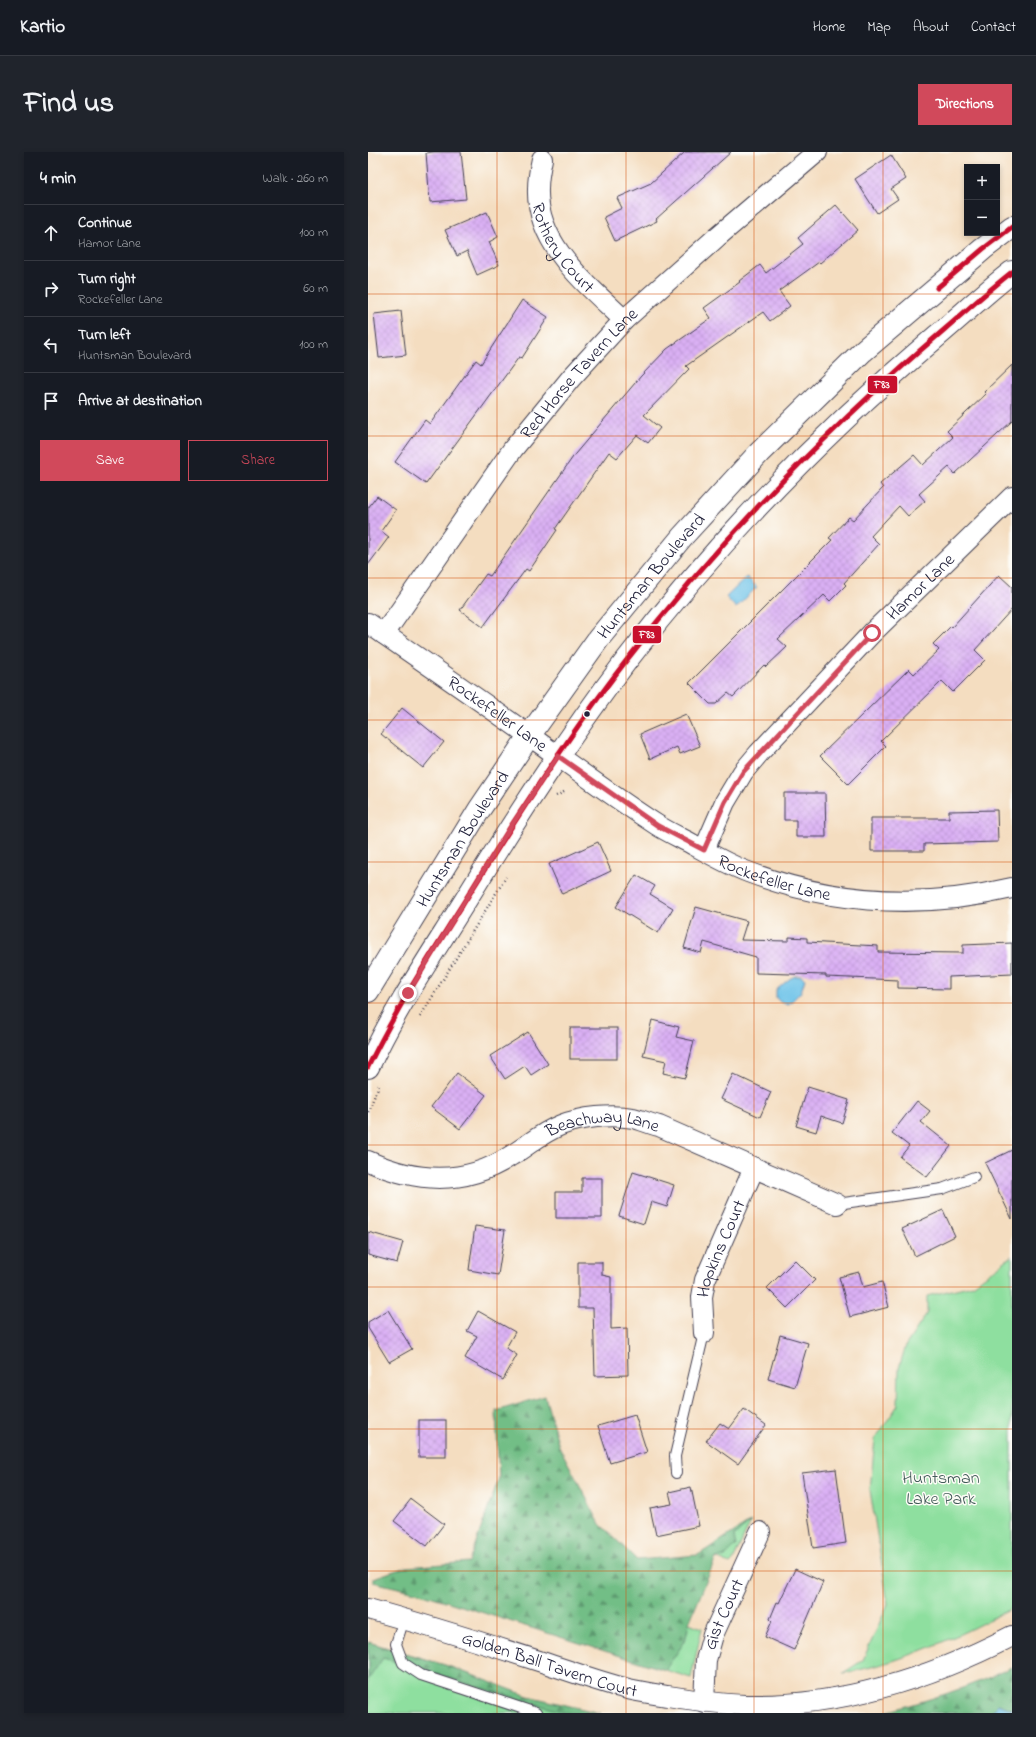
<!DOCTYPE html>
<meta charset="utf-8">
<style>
:root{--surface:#171b24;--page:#20242c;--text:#f1f3f6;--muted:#9ea1a6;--line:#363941;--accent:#d1495b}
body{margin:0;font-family:"Indie Flower",sans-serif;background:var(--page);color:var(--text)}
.controls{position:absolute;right:12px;top:12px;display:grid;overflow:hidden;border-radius:0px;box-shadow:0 2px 6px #0003}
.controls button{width:36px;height:36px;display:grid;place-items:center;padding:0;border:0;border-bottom:1px solid var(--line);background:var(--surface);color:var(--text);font:20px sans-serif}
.stop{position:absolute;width:12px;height:12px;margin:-9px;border:3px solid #d1495b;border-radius:50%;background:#fff}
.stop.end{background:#d1495b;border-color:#fff;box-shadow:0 1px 4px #0008}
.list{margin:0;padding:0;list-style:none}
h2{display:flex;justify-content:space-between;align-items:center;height:52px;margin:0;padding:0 16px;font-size:17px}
h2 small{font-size:13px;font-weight:400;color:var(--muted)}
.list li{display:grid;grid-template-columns:26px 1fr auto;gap:12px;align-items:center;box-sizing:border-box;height:56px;padding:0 16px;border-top:1px solid var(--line)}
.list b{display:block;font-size:15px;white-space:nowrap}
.list p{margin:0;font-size:13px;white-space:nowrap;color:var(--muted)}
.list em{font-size:13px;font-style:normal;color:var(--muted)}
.actions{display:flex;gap:8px;padding:12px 16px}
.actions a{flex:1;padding:9px 0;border:1px solid var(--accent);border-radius:0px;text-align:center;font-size:14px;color:var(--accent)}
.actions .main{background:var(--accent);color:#fff}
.icon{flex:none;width:22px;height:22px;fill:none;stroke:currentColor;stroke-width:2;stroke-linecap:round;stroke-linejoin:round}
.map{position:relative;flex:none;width:644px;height:1561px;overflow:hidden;border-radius:0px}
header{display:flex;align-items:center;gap:24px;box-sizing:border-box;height:56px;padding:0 20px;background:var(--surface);border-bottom:1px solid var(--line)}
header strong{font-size:19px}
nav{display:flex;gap:22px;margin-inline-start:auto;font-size:14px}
.intro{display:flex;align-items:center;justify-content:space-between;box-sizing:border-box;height:96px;padding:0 24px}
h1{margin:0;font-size:28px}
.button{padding:10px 18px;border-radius:0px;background:var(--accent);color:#fff;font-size:14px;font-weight:700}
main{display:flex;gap:24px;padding:0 24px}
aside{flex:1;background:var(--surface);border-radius:0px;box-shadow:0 2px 6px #0003}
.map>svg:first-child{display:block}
.green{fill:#8edf9f;stroke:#58806d}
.forest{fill:url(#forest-firs);stroke:#4a7060}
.water{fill:#6cc2e9;stroke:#477292}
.building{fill:url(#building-cross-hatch)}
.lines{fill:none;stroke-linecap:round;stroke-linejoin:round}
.lane-casing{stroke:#423e4f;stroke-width:12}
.street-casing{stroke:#423e4f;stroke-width:22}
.secondary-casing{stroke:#423e4f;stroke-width:24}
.path{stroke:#423e4f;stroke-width:2.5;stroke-dasharray:1 3;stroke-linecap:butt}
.lane{stroke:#fff;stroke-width:10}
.street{stroke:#fff;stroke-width:20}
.secondary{stroke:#fff;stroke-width:22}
.bus-1-casing{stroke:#fdfcf7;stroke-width:8}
.bus-1{stroke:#c8102e;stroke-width:5}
.route{stroke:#d1495b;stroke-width:5}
.grid{fill:none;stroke:#d45411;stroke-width:1;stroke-opacity:0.55}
.bus-dot{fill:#22223b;stroke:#fdfcf7;stroke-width:1.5}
.labels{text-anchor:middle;stroke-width:3;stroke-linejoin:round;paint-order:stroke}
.street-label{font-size:18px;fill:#22223b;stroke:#fdfcf7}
.park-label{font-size:18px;fill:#425b59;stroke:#fdfcf7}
.line-badge{stroke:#fdfcf7;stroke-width:1.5}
.badge-label{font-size:11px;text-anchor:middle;font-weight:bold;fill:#fff}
</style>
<header>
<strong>Kartio</strong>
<nav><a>Home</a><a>Map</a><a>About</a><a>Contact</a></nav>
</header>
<div class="intro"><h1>Find us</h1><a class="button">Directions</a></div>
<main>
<aside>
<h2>4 min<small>Walk · 260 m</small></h2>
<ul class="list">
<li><svg class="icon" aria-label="ahead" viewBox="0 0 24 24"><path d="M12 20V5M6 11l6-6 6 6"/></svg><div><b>Continue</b><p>Hamor Lane</p></div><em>100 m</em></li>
<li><svg class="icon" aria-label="right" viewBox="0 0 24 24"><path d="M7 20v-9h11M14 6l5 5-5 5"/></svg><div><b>Turn right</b><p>Rockefeller Lane</p></div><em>60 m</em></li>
<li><svg class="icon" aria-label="left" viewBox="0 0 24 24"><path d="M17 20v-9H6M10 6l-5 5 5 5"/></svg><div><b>Turn left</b><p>Huntsman Boulevard</p></div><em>100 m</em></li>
<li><svg class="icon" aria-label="arrive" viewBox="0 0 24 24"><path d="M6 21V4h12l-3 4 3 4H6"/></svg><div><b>Arrive at destination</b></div></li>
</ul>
<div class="actions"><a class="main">Save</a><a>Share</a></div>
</aside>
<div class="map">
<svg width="644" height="1561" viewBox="0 0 644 1561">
<defs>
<pattern id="forest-firs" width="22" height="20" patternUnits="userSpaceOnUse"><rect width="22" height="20" fill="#72be86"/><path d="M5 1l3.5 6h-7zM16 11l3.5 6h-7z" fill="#5d9a6f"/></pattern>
<pattern id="building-cross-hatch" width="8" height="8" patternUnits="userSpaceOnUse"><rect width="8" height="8" fill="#dab0f4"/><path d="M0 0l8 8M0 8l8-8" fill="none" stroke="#bb97d2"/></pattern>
</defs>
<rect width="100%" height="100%" fill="#fdfcf7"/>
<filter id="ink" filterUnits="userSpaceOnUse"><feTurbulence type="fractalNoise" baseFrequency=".025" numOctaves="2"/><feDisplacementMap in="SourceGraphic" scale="8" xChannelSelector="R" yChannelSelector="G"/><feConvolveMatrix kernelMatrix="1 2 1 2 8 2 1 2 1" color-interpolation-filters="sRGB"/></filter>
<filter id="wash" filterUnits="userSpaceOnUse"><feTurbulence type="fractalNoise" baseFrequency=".012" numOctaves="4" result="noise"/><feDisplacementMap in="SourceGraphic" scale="16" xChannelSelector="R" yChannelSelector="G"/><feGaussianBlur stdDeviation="0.9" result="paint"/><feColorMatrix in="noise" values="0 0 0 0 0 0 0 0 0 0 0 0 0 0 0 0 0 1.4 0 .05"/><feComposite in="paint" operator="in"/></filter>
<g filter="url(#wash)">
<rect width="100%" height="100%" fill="#f4ddc0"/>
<!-- green -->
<g class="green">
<path d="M 644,1104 L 644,1456 C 591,1484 535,1511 475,1521 L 495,1508 L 520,1452 L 502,1338 L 507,1287 L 530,1253 L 531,1216 L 538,1193 L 559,1161 L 559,1144 L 605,1133 Z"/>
<path d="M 383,1369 L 365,1409 L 362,1412 L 348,1406 L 357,1405 L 366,1384 Z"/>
<path d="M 321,1471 L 334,1476 L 323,1526 L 297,1518 L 317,1489 Z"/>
<path d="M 0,1490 L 80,1514 L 160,1545 L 218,1561 L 0,1561 Z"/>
</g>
<!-- forest -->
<g class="forest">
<path d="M 177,1244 L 191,1294 L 232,1372 L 269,1408 L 330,1403 L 383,1369 L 366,1384 L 368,1394 L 357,1405 L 348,1406 L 321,1471 L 317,1489 L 297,1518 L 52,1441 L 5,1430 L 5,1426 L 38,1415 L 101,1410 L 131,1326 L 128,1259 Z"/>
<path d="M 0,1490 L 80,1514 L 160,1544 L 232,1561 L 198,1561 L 15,1506 L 0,1528 Z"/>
<path d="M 644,1515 L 644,1557 L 630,1552 L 624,1561 L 514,1561 C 558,1549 603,1535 644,1515 Z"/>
</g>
<!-- water -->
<g class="water">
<path d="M 379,425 L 389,435 L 368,456 L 358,445 Z"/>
<path d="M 427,824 L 433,824 L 437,827 L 433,840 L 421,852 L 412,850 L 408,846 L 408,838 C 415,833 419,827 427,824 Z"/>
<path d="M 629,1552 L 644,1557 L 644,1561 L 624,1561 Z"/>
</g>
<g id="blocks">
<!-- building -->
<g class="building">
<path d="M 66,0 L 93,0 L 98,47 L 62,50 L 58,1 Z"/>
<path d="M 317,0 L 363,0 L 288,67 L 289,69 L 247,89 L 236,65 L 254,56 L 249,46 L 283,31 Z"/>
<path d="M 523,3 L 538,27 L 523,37 L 530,47 L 509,61 L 487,27 Z"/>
<path d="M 468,53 L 490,78 L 452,111 L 451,110 L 411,139 L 422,154 L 402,169 L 395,160 L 318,214 L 321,217 L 276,263 L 292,276 L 280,291 L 269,283 L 249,306 L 241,300 L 187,377 L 189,378 L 161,419 L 158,417 L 115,475 L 92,458 L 118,422 L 122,424 L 207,302 L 273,224 L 299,197 L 343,166 L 336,156 L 372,130 L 371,129 L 392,113 L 398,121 L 435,92 L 430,86 Z"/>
<path d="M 119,60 L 130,85 L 121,90 L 131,113 L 109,123 L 99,99 L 89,104 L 77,78 Z"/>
<path d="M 154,148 L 180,165 L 154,206 L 151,205 L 58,332 L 27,310 L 57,268 L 62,272 L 108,208 L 113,212 Z"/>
<path d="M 33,159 L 38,203 L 11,206 L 6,162 Z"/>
<path d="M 644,213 L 644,269 L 587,322 L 581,315 L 551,342 L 557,349 L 540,364 L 531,354 L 503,384 L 511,392 L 476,431 L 478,433 L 462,449 L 456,443 L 410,487 L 419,495 L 398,515 L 396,513 L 365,545 L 360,541 L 348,552 L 342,552 L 321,531 L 464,388 L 461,386 L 481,365 L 485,368 L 515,336 L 512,332 L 546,303 L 555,313 L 585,285 L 579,279 L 618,242 L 616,240 Z"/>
<path d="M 9,344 L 28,358 L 13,379 L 21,385 L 0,413 L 0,356 Z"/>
<path d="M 631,423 L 644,435 L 644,457 L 607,498 L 617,508 L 585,540 L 574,529 L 513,589 L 518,594 L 480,632 L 452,604 L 541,517 L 546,522 L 571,498 L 565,492 L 583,474 L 584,475 Z"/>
<path d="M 34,556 L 76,590 L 55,616 L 13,582 Z"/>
<path d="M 318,562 L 332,594 L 312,602 L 309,595 L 282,607 L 272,582 Z"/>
<path d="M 416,641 L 457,641 L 458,685 L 428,685 L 428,668 L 416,668 Z"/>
<path d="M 629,658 L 630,690 L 556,692 L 556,699 L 503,699 L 503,666 L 581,666 L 581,659 Z"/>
<path d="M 230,690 L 243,719 L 194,742 L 181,712 Z"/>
<path d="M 268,723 L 287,734 L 282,742 L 305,756 L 290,781 L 248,755 Z"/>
<path d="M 328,755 L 379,769 L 373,788 L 421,789 L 421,785 L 439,786 L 439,790 L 510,794 L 510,800 L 595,801 L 595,793 L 644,791 L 644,822 L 581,825 L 581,837 L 530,836 L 530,828 L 458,825 L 458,823 L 388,821 L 388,805 L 336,790 L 333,801 L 316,796 Z"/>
<path d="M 284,868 L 311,875 L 308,885 L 326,889 L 317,926 L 295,921 L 298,909 L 275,904 Z"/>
<rect x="202" y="876" width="47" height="31"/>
<path d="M 160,880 L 180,912 L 163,923 L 157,914 L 137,927 L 122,904 Z"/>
<path d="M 89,921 L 118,943 L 92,977 L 63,955 Z"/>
<path d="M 365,922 L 403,940 L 392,965 L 353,947 Z"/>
<path d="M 440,935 L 481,948 L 474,971 L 453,964 L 448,980 L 428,974 Z"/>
<path d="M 549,949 L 562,959 L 553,970 L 583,994 L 559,1025 L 532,1005 L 541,994 L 524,981 Z"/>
<path d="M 644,998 L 644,1067 L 617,1011 Z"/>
<path d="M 265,1020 L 306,1033 L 299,1055 L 283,1050 L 276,1072 L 251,1064 Z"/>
<path d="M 214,1026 L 234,1026 L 234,1066 L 188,1066 L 188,1040 L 214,1040 Z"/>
<path d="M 575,1058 L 587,1084 L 547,1104 L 534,1077 Z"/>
<path d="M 107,1074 L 137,1078 L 130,1123 L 101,1118 Z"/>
<path d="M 0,1080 L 35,1090 L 29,1111 L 0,1103 Z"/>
<path d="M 427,1108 L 447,1128 L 419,1156 L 399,1136 Z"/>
<path d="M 210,1110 L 234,1110 L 234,1123 L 243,1125 L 243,1177 L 259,1176 L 260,1223 L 227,1224 L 225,1156 L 210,1156 Z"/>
<path d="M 491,1120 L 495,1135 L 514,1130 L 521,1155 L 482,1165 L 471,1125 Z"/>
<path d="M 20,1158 L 44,1197 L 21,1210 L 0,1176 L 0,1170 Z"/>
<path d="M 110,1159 L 147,1180 L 138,1196 L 149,1203 L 135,1228 L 97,1206 L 109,1184 L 99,1179 Z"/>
<path d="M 412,1183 L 440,1191 L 427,1235 L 400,1227 Z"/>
<path d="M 376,1257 L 398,1273 L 370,1312 L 338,1289 L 352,1271 L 361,1277 Z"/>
<path d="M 267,1263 L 279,1300 L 242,1311 L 230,1274 Z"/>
<rect x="51" y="1268" width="27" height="37"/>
<path d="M 468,1317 L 478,1391 L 445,1396 L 434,1321 Z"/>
<path d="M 323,1335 L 331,1374 L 288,1383 L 282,1356 L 304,1352 L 301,1340 Z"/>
<path d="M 43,1347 L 76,1372 L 59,1394 L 26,1369 Z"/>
<path d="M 427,1417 L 455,1430 L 426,1498 L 397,1485 L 404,1469 L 402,1467 L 409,1450 L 411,1451 Z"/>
</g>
</g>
</g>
<g filter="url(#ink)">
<use href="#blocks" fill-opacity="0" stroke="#423e4f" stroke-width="1"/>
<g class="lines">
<defs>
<g id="lane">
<path d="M 469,1052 L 574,1037 L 606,1025"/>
<path d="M 308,1321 L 307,1304 L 336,1181"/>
<path d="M 36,1467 L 28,1492 L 35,1511 L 53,1523 L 168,1561"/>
</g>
<g id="street">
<path id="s1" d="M 174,7 C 172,16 170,27 170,37 C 168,93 220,133 256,168"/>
<path id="s2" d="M 0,471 C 58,511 116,551 173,592 C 211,619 250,648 289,673 C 300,680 313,686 324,692 C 342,702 361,713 380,720 C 465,752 555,757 644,736"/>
<path id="s3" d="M 16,482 L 145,297 L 203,226 L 256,168 L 349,85 L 449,0"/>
<path id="s4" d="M 336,698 L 357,650 L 375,620 L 391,601 L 504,481 L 644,345"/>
<path id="s5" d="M 0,1009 C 49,1031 98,1034 144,1003 C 162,992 173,981 193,973 C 214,965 243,962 265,966 C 274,968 282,972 291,974 L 469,1052"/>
<path id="s6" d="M 336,1181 L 334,1145 L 337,1128 L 386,1016"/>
<path id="s7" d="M 0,1457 C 58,1473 116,1491 174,1510 C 202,1519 231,1530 260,1537 C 273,1540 287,1542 300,1544 C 325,1548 351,1552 377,1553 C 471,1555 561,1527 644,1484"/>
<path id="s8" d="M 336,1550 L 338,1508 L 345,1483 L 392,1380"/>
</g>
<g id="secondary">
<path id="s9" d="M 0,839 L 111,658 L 161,584 L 231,486 L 314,385 L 391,301 L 495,199 L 615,97 L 644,75"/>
<path d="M 0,915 C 28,854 67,798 102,741 C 151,661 202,583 258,509 C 349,390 455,281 569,184 C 594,163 618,140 644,120"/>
</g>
</defs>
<!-- lane casing -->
<use href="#lane" class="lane-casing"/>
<!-- street casing -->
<use href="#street" class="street-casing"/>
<!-- secondary casing -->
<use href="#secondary" class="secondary-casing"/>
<!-- path -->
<g class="path">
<path d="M 188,644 L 198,639"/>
<path d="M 52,865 L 138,725"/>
<path d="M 0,960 L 11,933"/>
</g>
<!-- lane -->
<use href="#lane" class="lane"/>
<!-- street -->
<use href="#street" class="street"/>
<!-- secondary -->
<use href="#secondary" class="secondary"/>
<defs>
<g id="bus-1">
<path d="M 569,136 L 615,97 L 644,75"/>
<path d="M 0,915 C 30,853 68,795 105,736 C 153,659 202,581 258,509 C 352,387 460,277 577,177 C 599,158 621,138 644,120"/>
</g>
</defs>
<!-- bus-1 casing -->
<use href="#bus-1" class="bus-1-casing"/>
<!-- bus-1 -->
<use href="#bus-1" class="bus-1"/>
</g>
</g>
<g class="lines" filter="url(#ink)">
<!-- route -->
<path class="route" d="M 40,841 L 141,677 L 190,604 L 290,674 L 336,698 L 357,650 L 375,620 L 504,481"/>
</g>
<!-- grid -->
<path class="grid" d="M 129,0 L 129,1561M 258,0 L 258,1561M 386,0 L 386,1561M 515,0 L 515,1561M 0,142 L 644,142M 0,284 L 644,284M 0,426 L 644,426M 0,568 L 644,568M 0,710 L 644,710M 0,851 L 644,851M 0,993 L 644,993M 0,1135 L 644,1135M 0,1277 L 644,1277M 0,1419 L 644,1419"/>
<!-- markers -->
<circle class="bus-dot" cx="219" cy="562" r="3.5"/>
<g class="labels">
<!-- street labels -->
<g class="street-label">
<text dy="6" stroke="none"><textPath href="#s1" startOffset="96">Rothery Court</textPath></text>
<text dy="6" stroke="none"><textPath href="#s3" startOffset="326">Red Horse Tavern Lane</textPath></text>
<text dy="6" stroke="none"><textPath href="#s9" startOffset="503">Huntsman Boulevard</textPath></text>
<text dy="6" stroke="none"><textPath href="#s4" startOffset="344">Hamor Lane</textPath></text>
<text dy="6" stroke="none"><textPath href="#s2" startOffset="158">Rockefeller Lane</textPath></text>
<text dy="6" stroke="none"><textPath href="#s9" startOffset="179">Huntsman Boulevard</textPath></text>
<text dy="6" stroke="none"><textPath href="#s2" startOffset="482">Rockefeller Lane</textPath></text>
<text dy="6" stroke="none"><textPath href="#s5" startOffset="251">Beachway Lane</textPath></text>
<text dy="6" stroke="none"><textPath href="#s6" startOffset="88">Hopkins Court</textPath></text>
<text dy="6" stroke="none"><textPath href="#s8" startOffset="91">Gist Court</textPath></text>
<text dy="6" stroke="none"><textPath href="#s7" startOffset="190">Golden Ball Tavern Court</textPath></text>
</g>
<!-- park labels -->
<g class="park-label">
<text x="573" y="1331">Huntsman<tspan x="573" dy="21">Lake Park</tspan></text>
</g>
</g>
<g class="line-badge">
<rect x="499" y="223" width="31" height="19" rx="4" fill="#c8102e"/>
<rect x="264" y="473" width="30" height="19" rx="4" fill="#c8102e"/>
</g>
<g class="badge-label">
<text x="514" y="236">F83</text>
<text x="279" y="486">F83</text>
</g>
</svg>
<div class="controls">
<button>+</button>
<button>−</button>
</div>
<div class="stop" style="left:504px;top:481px"></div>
<div class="stop end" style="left:40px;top:841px"></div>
</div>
</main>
